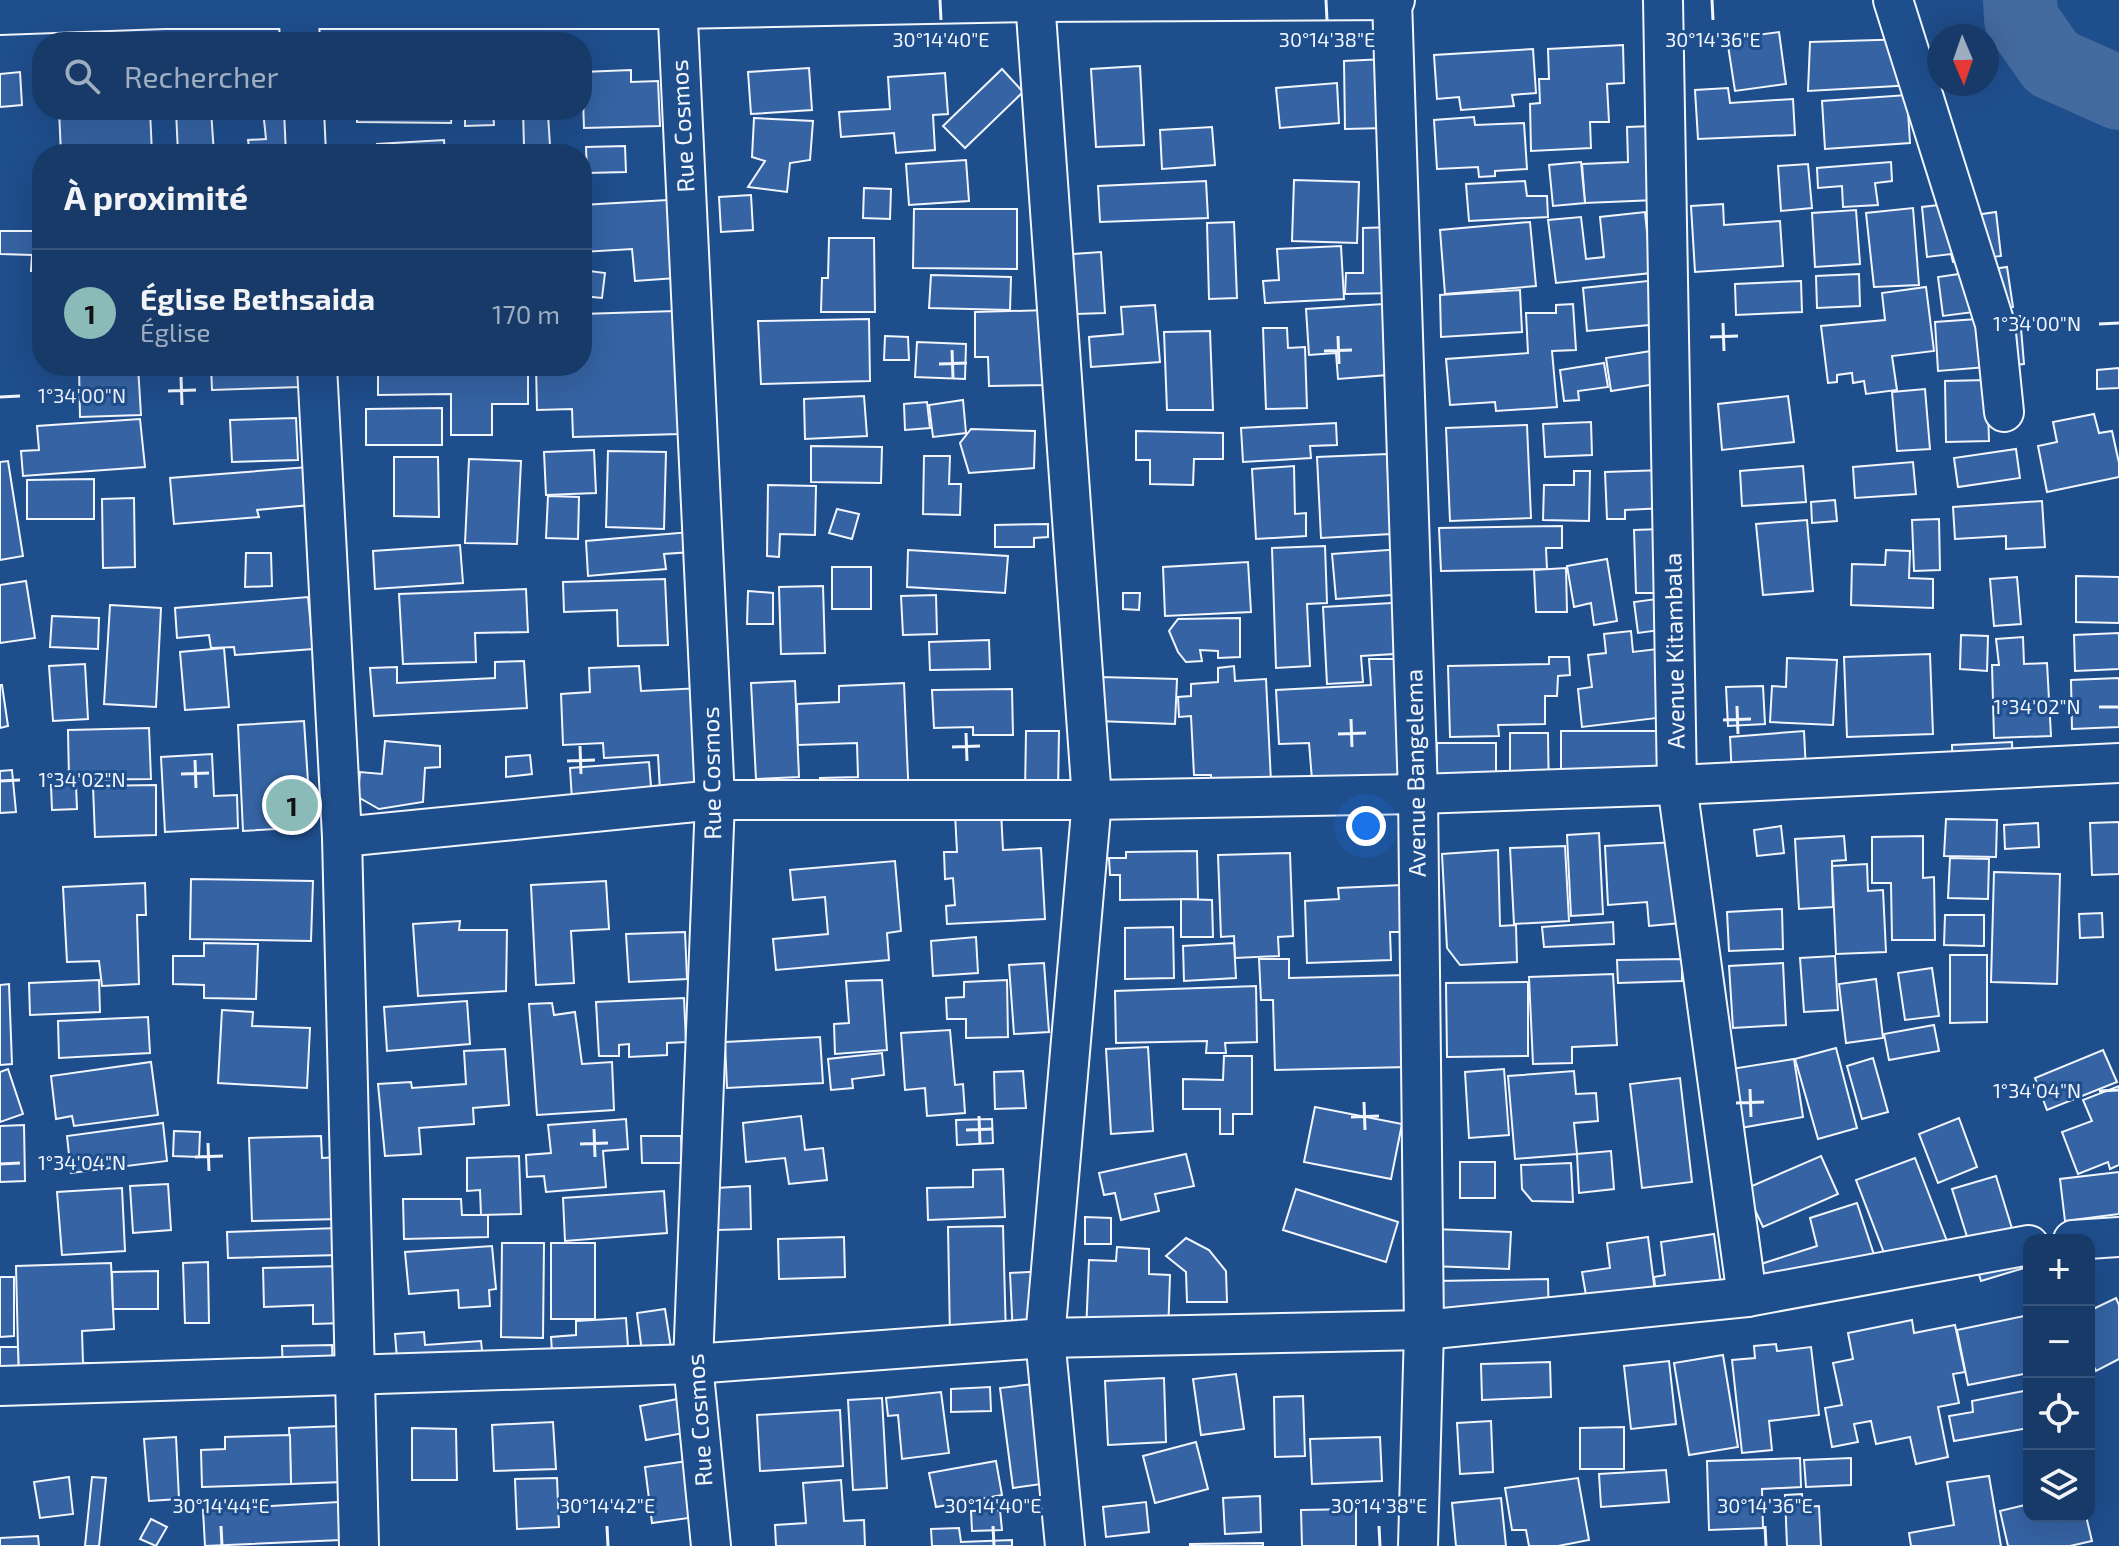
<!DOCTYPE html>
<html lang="fr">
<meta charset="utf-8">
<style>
:root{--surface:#173a69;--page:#20416f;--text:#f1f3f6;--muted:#9eadc0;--line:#36547d;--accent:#8bbbb9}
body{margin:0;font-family:"Exo 2",sans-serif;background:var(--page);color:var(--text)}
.controls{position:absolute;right:24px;bottom:24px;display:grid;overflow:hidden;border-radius:16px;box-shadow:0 8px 32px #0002}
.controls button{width:72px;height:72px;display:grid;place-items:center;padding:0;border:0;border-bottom:2px solid var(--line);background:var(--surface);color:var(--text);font:40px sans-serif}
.compass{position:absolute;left:1927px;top:24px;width:72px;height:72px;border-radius:50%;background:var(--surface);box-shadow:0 8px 32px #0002;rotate:178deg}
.you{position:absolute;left:1366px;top:826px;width:28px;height:28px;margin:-20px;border:6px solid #fff;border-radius:50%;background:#1a73e8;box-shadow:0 0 0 12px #1a73e833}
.badge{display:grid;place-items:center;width:52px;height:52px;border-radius:50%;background:var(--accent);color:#111;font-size:26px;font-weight:700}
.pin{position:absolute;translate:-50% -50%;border:4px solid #fff;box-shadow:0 2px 8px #0006}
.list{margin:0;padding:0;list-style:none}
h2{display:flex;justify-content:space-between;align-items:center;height:104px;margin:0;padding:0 32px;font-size:34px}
h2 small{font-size:26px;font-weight:400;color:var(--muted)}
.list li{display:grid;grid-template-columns:52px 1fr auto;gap:24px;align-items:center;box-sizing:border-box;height:128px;padding:0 32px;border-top:2px solid var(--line)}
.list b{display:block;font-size:30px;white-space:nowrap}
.list p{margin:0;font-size:26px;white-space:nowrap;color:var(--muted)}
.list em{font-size:26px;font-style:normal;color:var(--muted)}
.icon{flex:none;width:44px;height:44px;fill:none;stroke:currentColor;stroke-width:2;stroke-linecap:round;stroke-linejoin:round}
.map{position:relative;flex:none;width:2119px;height:1546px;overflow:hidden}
.search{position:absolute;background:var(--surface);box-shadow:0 8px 32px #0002;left:32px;top:32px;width:560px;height:88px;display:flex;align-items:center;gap:20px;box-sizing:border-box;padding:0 28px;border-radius:32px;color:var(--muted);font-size:30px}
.panel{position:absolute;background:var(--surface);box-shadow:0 8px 32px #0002;left:32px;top:144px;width:560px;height:232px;border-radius:32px}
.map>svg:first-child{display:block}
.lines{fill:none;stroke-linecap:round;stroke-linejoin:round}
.river{stroke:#446ba0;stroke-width:74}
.building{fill:#3563a3;stroke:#f2f6ff;stroke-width:2}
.minor-casing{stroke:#f2f6ff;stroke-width:42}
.minor{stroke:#1f4e8c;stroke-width:38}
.ticks{fill:none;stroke:#f2f6ff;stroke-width:3}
.labels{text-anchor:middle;stroke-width:6;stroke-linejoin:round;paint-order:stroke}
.street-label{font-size:24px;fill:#f2f6ff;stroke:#1f4e8c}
.ticks-label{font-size:20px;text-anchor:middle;fill:#f2f6ff;stroke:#1f4e8c;stroke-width:6;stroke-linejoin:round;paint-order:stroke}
</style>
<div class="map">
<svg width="2119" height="1546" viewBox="0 0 2119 1546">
<rect width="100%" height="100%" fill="#1f4e8c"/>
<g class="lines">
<!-- river -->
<path class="river" d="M 2020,0 L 2021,19 L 2052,63 L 2119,93"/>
</g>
<!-- building -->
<g class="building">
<path d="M 1779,32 L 1786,84 L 1735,91 L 1727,39 Z"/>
<path d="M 1911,39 L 1914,85 L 1808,91 L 1810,42 Z"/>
<path d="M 1623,45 L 1624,83 L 1607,84 L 1609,122 L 1590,122 L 1591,148 L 1531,151 L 1530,104 L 1540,103 L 1539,79 L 1549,79 L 1548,49 Z"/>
<path d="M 1533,49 L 1536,93 L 1512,95 L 1514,106 L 1461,110 L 1459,97 L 1437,99 L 1434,55 Z"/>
<path d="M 1385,59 L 1386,128 L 1345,129 L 1344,61 Z"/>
<path d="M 1140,66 L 1144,145 L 1096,147 L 1091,69 Z"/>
<path d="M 809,68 L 812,110 L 751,114 L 748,72 Z"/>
<path d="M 1002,69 L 1023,92 L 965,148 L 943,126 Z"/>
<path d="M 631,70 L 631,82 L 658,81 L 660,126 L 584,128 L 582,72 Z"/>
<path d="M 20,72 L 22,105 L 0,107 L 0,74 Z"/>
<path d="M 945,73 L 948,114 L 933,115 L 935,150 L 896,153 L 894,133 L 841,137 L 839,112 L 890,109 L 888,77 Z"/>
<path d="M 1337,83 L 1339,123 L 1280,128 L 1276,88 Z"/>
<path d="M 1728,88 L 1730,103 L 1793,99 L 1795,135 L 1698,139 L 1695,90 Z"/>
<path d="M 1907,95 L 1910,143 L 1825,149 L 1822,101 Z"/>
<path d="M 59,110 L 150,110 L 152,154 L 61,154 Z"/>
<path d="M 176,110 L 211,110 L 214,154 L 178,154 Z"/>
<path d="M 263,110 L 306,110 L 308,154 L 250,154 L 248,140 L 266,139 Z"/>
<path d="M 357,110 L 452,110 L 451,123 L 357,122 Z"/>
<path d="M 465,110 L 493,110 L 494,125 L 465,126 Z"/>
<path d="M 523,110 L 559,110 L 559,113 L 548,114 L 550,146 L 524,146 Z"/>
<path d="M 1474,117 L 1475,125 L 1524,123 L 1527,169 L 1495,171 L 1495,176 L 1479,177 L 1478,167 L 1437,169 L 1434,120 Z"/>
<path d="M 754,118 L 813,121 L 810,160 L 790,163 L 787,192 L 748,187 L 765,161 L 752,157 Z"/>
<path d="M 1653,126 L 1656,200 L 1585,203 L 1582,164 L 1628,162 L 1627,127 Z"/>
<path d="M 1212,127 L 1215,165 L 1162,169 L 1160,130 Z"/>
<path d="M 444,140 L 445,154 L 378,154 L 377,144 Z"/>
<path d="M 625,146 L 626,172 L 587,173 L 586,147 Z"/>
<path d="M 966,160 L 969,201 L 909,205 L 906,164 Z"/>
<path d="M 1581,162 L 1585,203 L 1553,206 L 1549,165 Z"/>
<path d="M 1891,162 L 1892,181 L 1875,183 L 1878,205 L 1843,207 L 1842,186 L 1818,188 L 1817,168 Z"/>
<path d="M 1808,164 L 1812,208 L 1781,211 L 1778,166 Z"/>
<path d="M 1294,180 L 1359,182 L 1357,243 L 1292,241 Z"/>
<path d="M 1206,181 L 1208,218 L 1100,222 L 1098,186 Z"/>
<path d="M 1525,181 L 1527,196 L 1547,196 L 1548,217 L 1469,221 L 1466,184 Z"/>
<path d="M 864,188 L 891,189 L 890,219 L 863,218 Z"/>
<path d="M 751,195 L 753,230 L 721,232 L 719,197 Z"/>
<path d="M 685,199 L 690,277 L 635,281 L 632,249 L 582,252 L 582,205 Z"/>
<path d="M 1973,201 L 1975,215 L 1996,212 L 2001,256 L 1953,262 L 1951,254 L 1927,257 L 1922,207 Z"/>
<path d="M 1723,204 L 1724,225 L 1780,221 L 1783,266 L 1695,272 L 1691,206 Z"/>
<path d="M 1913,208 L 1919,285 L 1874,287 L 1866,213 Z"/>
<path d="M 914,209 L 1017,209 L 1017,269 L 913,268 Z"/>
<path d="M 1856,210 L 1860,264 L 1815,267 L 1812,213 Z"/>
<path d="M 1645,212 L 1651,273 L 1556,283 L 1548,220 L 1581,217 L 1586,259 L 1604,257 L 1600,217 Z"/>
<path d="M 1234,222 L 1237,298 L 1209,299 L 1207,223 Z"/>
<path d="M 1530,222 L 1536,286 L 1445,294 L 1440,230 Z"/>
<path d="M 1394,227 L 1394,293 L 1345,294 L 1346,273 L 1363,273 L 1363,228 Z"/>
<path d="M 0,231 L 42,231 L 42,271 L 31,271 L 32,255 L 0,254 Z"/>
<path d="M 829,238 L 874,238 L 875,312 L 821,312 L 822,278 L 828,278 Z"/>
<path d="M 1341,246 L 1344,299 L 1265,303 L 1263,281 L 1279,280 L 1277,249 Z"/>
<path d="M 1101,252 L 1105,313 L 1076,314 L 1073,254 Z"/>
<path d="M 2007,267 L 2013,307 L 1943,316 L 1938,277 Z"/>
<path d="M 582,270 L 605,273 L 602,298 L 582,296 Z"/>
<path d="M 1859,274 L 1860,306 L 1817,308 L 1816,276 Z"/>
<path d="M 931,275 L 1011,277 L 1010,310 L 929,308 Z"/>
<path d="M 1657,280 L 1660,324 L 1587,331 L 1583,288 Z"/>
<path d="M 1801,281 L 1802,312 L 1736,315 L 1735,284 Z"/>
<path d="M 1926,287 L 1934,351 L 1892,356 L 1897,390 L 1866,394 L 1864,381 L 1853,383 L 1852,373 L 1837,375 L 1837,382 L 1828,383 L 1821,326 L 1885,320 L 1882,293 Z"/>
<path d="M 1520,290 L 1522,332 L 1441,337 L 1440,295 Z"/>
<path d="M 1383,304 L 1388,375 L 1338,379 L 1336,353 L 1309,355 L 1306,309 Z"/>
<path d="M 1573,304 L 1576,350 L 1552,351 L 1557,407 L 1496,411 L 1495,402 L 1450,405 L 1446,359 L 1528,353 L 1526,313 L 1556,313 L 1556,305 Z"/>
<path d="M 1155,305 L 1160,362 L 1091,367 L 1089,337 L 1123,334 L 1121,307 Z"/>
<path d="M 1049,310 L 1050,385 L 989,386 L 988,357 L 975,357 L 975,312 Z"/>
<path d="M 675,311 L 680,434 L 573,437 L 572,409 L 537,410 L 536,366 L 582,366 L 582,314 Z"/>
<path d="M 2020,316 L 2024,364 L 1938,371 L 1935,322 Z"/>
<path d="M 869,319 L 870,381 L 761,384 L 758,321 Z"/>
<path d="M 1263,328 L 1287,328 L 1288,348 L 1305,347 L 1307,408 L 1266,409 Z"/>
<path d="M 1210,331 L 1213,410 L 1167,410 L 1164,332 Z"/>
<path d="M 885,336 L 908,337 L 909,360 L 884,360 Z"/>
<path d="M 917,342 L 966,344 L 965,379 L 915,377 Z"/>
<path d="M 1664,349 L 1669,382 L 1611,391 L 1606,358 Z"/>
<path d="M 1604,363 L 1608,387 L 1578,391 L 1579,400 L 1564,401 L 1560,370 Z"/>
<path d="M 79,366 L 138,366 L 141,415 L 80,417 Z"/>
<path d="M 211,366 L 300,366 L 301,387 L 212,390 Z"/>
<path d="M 378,366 L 528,366 L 528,404 L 492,404 L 492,435 L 451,435 L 451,394 L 378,395 Z"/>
<path d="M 2119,368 L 2119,388 L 2097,389 L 2097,370 Z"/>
<path d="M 1987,380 L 1989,441 L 1946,442 L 1945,381 Z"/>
<path d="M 1925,389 L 1930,449 L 1897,451 L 1892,392 Z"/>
<path d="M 864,396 L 867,436 L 805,439 L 804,399 Z"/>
<path d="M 1788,396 L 1794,442 L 1722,450 L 1718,404 Z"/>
<path d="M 963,400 L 966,433 L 933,437 L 929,405 Z"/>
<path d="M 927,402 L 930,428 L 905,430 L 904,404 Z"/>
<path d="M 442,408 L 442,445 L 366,445 L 366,409 Z"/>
<path d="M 2094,414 L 2099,433 L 2112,431 L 2119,463 L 2119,477 L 2047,492 L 2038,446 L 2057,442 L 2053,422 Z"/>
<path d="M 296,418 L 298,460 L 232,462 L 230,420 Z"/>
<path d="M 140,419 L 145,467 L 23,476 L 21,451 L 39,450 L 37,426 Z"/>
<path d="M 1591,422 L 1592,455 L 1545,457 L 1543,424 Z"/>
<path d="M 1336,423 L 1337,445 L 1310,446 L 1311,458 L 1243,462 L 1241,428 Z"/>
<path d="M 1527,425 L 1531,518 L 1450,521 L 1446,428 Z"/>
<path d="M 971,429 L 1035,431 L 1034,468 L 969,473 L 960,443 Z"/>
<path d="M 1136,431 L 1223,433 L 1223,459 L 1194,459 L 1193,485 L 1150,484 L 1150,460 L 1136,460 Z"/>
<path d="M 811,446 L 882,447 L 881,483 L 811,482 Z"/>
<path d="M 2016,449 L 2020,478 L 1958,487 L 1954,458 Z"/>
<path d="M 594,450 L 596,493 L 546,495 L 544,452 Z"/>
<path d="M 608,451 L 666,452 L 664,529 L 606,527 Z"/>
<path d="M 1387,454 L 1391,534 L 1321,538 L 1317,457 Z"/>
<path d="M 924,456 L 950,456 L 949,484 L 961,484 L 960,515 L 923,514 Z"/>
<path d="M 394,457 L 438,457 L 439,517 L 394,516 Z"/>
<path d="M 469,459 L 521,461 L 517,544 L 465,543 Z"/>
<path d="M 8,461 L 23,556 L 0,560 L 0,462 Z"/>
<path d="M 1913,462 L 1916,494 L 1855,498 L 1853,467 Z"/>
<path d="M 1294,466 L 1295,514 L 1306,513 L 1306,536 L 1256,539 L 1252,469 Z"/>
<path d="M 1803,466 L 1806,502 L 1742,506 L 1740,471 Z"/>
<path d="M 308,467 L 310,505 L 257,510 L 259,517 L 174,524 L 170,478 Z"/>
<path d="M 1664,470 L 1665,508 L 1625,510 L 1625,519 L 1607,519 L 1605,472 Z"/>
<path d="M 1574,471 L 1590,471 L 1589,521 L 1543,520 L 1544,485 L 1574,485 Z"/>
<path d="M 94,479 L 94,519 L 27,519 L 27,480 Z"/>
<path d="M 768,485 L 816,486 L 815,535 L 780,534 L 779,557 L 767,556 Z"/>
<path d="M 548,496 L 579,497 L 578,539 L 546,538 Z"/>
<path d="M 134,498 L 135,567 L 103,568 L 102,499 Z"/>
<path d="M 1835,500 L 1837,521 L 1812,523 L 1811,502 Z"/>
<path d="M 2042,501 L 2045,547 L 2006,549 L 2006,536 L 1955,539 L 1953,507 Z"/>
<path d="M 837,509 L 859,514 L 852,539 L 829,533 Z"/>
<path d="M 1939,519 L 1940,570 L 1914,571 L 1912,520 Z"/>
<path d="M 1807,520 L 1813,591 L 1763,595 L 1756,524 Z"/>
<path d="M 1048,524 L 1048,537 L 1034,538 L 1034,547 L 995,547 L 995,525 Z"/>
<path d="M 1562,526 L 1562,548 L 1546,548 L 1547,569 L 1441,571 L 1439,528 Z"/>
<path d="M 1661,529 L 1663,593 L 1636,593 L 1634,530 Z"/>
<path d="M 690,532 L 692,552 L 664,554 L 666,569 L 588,576 L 586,541 Z"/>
<path d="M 460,545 L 463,583 L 375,589 L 373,551 Z"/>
<path d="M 1325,546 L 1327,603 L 1307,604 L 1310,666 L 1276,668 L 1272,548 Z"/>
<path d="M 1402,549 L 1406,594 L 1336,599 L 1332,554 Z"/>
<path d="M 908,550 L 1008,556 L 1005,593 L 907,587 Z"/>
<path d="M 1886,550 L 1910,551 L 1909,578 L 1933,579 L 1933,608 L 1851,605 L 1852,564 L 1885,565 Z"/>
<path d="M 246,553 L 271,553 L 272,586 L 245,587 Z"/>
<path d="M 1607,559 L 1617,621 L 1594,625 L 1591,603 L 1574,607 L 1567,566 Z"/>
<path d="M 1248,562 L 1251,612 L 1165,616 L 1163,567 Z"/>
<rect x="832" y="567" width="39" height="42"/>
<path d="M 1566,568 L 1567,612 L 1536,612 L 1534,570 Z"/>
<path d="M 2076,576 L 2119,577 L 2119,623 L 2076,622 Z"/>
<path d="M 2017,577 L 2021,624 L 1994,626 L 1990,579 Z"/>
<path d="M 665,579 L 668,645 L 618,646 L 617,610 L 564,612 L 563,582 Z"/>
<path d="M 26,581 L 35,638 L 0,643 L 0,585 Z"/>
<path d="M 823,586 L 825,653 L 781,654 L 779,587 Z"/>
<path d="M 526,589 L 528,632 L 475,633 L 476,662 L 403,664 L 399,594 Z"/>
<path d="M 748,591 L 773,593 L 773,624 L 747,624 Z"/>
<path d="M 1123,593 L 1140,593 L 1139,610 L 1123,609 Z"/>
<path d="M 936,595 L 937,634 L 903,635 L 901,596 Z"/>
<path d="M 308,597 L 313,649 L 235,655 L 234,647 L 211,648 L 209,635 L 177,638 L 175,608 Z"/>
<path d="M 1664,598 L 1668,629 L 1638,633 L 1634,602 Z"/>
<path d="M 1409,602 L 1412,653 L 1361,656 L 1363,682 L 1327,684 L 1323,607 Z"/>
<path d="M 110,605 L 161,608 L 156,707 L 104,704 Z"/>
<path d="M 52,616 L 99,618 L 98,649 L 50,647 Z"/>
<path d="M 1240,618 L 1240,657 L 1218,658 L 1218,651 L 1200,650 L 1202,661 L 1186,662 L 1178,652 L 1169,631 L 1178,619 Z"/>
<path d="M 1631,631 L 1633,652 L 1674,647 L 1682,715 L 1582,727 L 1578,689 L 1592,687 L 1588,655 L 1606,653 L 1604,634 Z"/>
<path d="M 2119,633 L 2119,669 L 2075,671 L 2074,635 Z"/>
<path d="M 1961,635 L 1988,636 L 1987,671 L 1960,669 Z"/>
<path d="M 2023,637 L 2024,664 L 2047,663 L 2051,736 L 1994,738 L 1992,665 L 1999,665 L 1996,639 Z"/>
<path d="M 989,640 L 990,669 L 930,670 L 929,642 Z"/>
<path d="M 224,648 L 229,707 L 185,710 L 180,652 Z"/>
<path d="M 1930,654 L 1933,734 L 1847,737 L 1844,657 Z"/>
<path d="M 1549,657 L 1569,657 L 1570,675 L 1558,676 L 1557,696 L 1545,696 L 1545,724 L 1498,725 L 1499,736 L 1450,737 L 1448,666 L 1549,664 Z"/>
<path d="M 1787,658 L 1837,660 L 1833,725 L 1770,722 L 1772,686 L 1786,687 Z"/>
<path d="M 1369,659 L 1407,659 L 1413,786 L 1313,792 L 1309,743 L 1279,744 L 1276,690 L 1371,685 Z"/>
<path d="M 524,661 L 527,708 L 374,716 L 370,668 L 397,667 L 397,683 L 495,678 L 495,662 Z"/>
<path d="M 85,664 L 88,719 L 53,721 L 49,666 Z"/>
<path d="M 639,666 L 641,691 L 702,688 L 707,788 L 660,791 L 658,755 L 604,758 L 603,743 L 563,745 L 561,694 L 590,692 L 589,668 Z"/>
<path d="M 1234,666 L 1235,681 L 1266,679 L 1271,782 L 1212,786 L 1211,775 L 1194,775 L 1191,716 L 1179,717 L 1178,697 L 1191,696 L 1191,684 L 1218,682 L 1218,668 Z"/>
<path d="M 1099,677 L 1177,679 L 1175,724 L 1098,721 Z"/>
<path d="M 2119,678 L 2119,727 L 2072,729 L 2071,680 Z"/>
<path d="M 795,681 L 799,777 L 756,779 L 751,683 Z"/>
<path d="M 904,683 L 909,801 L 821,804 L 820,778 L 858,777 L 857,743 L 798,745 L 797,704 L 839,702 L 839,686 Z"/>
<path d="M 0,685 L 2,685 L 8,726 L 0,728 Z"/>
<path d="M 1763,686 L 1765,724 L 1728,726 L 1726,687 Z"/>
<path d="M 1012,689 L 1013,735 L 973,735 L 973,727 L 934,728 L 932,690 Z"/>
<path d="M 304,721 L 311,827 L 243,831 L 238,725 Z"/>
<path d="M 149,728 L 151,779 L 69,780 L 68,730 Z"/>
<path d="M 1026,731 L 1059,731 L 1058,793 L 1025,793 Z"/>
<path d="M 1561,731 L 1679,731 L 1680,797 L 1561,798 Z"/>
<path d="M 1804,731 L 1806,771 L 1732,777 L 1730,737 Z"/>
<path d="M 1510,733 L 1548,733 L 1549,802 L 1510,802 Z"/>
<path d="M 385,741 L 440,746 L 440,767 L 425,768 L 423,802 L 379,809 L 358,797 L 360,772 L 382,774 Z"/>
<path d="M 2012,742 L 2013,776 L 1953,779 L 1952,745 Z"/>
<path d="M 1437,743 L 1496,743 L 1496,807 L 1437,808 Z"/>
<path d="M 212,754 L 214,796 L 237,795 L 238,828 L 165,832 L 161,757 Z"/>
<path d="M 530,755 L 532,774 L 506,777 L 506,757 Z"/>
<path d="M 649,762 L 653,811 L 573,816 L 570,768 Z"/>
<path d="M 12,770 L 16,812 L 0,813 L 0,771 Z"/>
<path d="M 76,784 L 77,809 L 52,810 L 51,785 Z"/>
<path d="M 156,785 L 156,835 L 95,837 L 93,786 Z"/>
<path d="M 1001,811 L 1003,850 L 1041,848 L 1045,919 L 947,924 L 946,906 L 955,905 L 953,878 L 945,879 L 944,852 L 957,852 L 955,813 Z"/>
<path d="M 1946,819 L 1997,820 L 1996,857 L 1944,856 Z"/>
<path d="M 2119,822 L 2119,874 L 2092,875 L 2090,823 Z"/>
<path d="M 2038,823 L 2039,847 L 2005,849 L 2004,825 Z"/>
<path d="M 1781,826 L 1784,853 L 1757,856 L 1754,830 Z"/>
<path d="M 1599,833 L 1603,914 L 1571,916 L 1567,835 Z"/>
<path d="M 1844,836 L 1846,860 L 1832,861 L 1833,907 L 1799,909 L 1795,839 Z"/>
<path d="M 1923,836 L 1923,878 L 1934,877 L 1935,940 L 1892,940 L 1891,883 L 1872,883 L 1872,837 Z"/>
<path d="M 1676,842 L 1681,923 L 1649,926 L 1647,902 L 1608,905 L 1605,846 Z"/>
<path d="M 1565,846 L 1569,921 L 1514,924 L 1510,848 Z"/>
<path d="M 1498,850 L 1500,926 L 1516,925 L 1517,962 L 1460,965 L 1447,948 L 1442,854 Z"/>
<path d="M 1197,851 L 1198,899 L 1120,900 L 1120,875 L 1110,875 L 1109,858 L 1126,858 L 1126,852 Z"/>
<path d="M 1290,853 L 1293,936 L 1278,937 L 1279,956 L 1235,958 L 1234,936 L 1221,937 L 1218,855 Z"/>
<path d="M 1950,858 L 1989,859 L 1988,899 L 1948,898 Z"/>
<path d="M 895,861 L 901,931 L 887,933 L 889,960 L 776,970 L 773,939 L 828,934 L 825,897 L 793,900 L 790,870 Z"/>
<path d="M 1867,864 L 1868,891 L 1883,890 L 1886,952 L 1836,954 L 1832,866 Z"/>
<path d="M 1994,872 L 2060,874 L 2057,984 L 1991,982 Z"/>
<path d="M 191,879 L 313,881 L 311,941 L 190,939 Z"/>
<path d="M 606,881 L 609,929 L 571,931 L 574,983 L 536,985 L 531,885 Z"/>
<path d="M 145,883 L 146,915 L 137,915 L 139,984 L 102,986 L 99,961 L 67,962 L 63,887 Z"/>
<path d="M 1402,885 L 1404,932 L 1390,932 L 1391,960 L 1307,963 L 1305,901 L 1339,899 L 1338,888 Z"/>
<path d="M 1181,899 L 1212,900 L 1213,937 L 1181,937 Z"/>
<path d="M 1782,909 L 1783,949 L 1729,951 L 1727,912 Z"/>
<path d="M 2102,913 L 2103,937 L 2080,938 L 2079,914 Z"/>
<path d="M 1945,915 L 1984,915 L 1984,946 L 1944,945 Z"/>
<path d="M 460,921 L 459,930 L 507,930 L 506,991 L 418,996 L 413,924 Z"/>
<path d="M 1613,922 L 1614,944 L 1544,947 L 1542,927 Z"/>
<path d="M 1173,927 L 1174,978 L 1125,979 L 1125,928 Z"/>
<path d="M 685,932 L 687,979 L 629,982 L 626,934 Z"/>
<path d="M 976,937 L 978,973 L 933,976 L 931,941 Z"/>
<path d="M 204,943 L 258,944 L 256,999 L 204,998 L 204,985 L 173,984 L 173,956 L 204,956 Z"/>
<path d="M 1234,943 L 1236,978 L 1184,981 L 1183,946 Z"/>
<path d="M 1950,955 L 1987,955 L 1987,1022 L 1950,1023 Z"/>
<path d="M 1835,956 L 1838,1010 L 1804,1012 L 1800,958 Z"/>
<path d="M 1259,959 L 1289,959 L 1289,978 L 1406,975 L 1408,1067 L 1275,1070 L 1273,1000 L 1261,1000 Z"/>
<path d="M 1682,959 L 1682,981 L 1618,983 L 1617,960 Z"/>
<path d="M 1044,963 L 1049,1032 L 1014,1034 L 1009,965 Z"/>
<path d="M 1783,963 L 1786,1025 L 1733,1028 L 1729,966 Z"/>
<path d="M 1932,968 L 1939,1016 L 1905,1020 L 1898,973 Z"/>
<path d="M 1613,974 L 1617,1045 L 1572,1047 L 1572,1063 L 1533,1064 L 1529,977 Z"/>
<path d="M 1876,979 L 1883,1038 L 1846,1043 L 1839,984 Z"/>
<path d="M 99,980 L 100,1012 L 30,1015 L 29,983 Z"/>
<path d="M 882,980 L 887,1050 L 835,1054 L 834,1024 L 849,1023 L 846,981 Z"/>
<path d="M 1007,980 L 1008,1037 L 966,1038 L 966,1019 L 947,1019 L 946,998 L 964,997 L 964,982 Z"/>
<path d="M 1528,982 L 1528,1056 L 1447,1057 L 1446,983 Z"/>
<path d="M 9,984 L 12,1064 L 0,1065 L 0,985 Z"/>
<path d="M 1256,986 L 1257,1042 L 1225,1043 L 1226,1053 L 1206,1053 L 1207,1041 L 1116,1043 L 1115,991 Z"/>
<path d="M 684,998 L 686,1042 L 667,1043 L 667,1055 L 629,1057 L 629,1044 L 619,1045 L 619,1056 L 599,1056 L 596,1002 Z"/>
<path d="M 467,1001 L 470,1044 L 387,1051 L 384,1007 Z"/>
<path d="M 552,1003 L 554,1015 L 575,1012 L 582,1064 L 612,1062 L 614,1110 L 537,1115 L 529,1004 Z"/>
<path d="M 222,1010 L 253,1012 L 252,1026 L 310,1028 L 307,1088 L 218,1083 Z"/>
<path d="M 148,1017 L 150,1053 L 59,1058 L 58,1021 Z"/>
<path d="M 1934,1025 L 1939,1051 L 1889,1060 L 1884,1034 Z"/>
<path d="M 950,1030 L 955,1085 L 963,1084 L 965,1113 L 927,1116 L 925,1088 L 905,1090 L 901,1033 Z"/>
<path d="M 820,1037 L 823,1083 L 727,1088 L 725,1042 Z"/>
<path d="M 1148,1047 L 1153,1131 L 1111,1134 L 1106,1049 Z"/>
<path d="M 1836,1048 L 1857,1128 L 1818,1139 L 1795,1059 Z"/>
<path d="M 505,1049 L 509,1105 L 473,1108 L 474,1124 L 419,1128 L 421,1154 L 385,1156 L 378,1084 L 411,1082 L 412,1088 L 466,1084 L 464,1051 Z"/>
<path d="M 2103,1050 L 2117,1082 L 2047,1110 L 2035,1078 Z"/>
<path d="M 882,1053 L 884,1075 L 852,1079 L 853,1088 L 831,1090 L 828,1059 Z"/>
<path d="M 1224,1056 L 1252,1056 L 1252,1114 L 1233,1114 L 1233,1134 L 1220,1134 L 1220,1109 L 1183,1109 L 1183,1079 L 1223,1080 Z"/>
<path d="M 1873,1058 L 1888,1112 L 1862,1119 L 1847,1066 Z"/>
<path d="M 1794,1059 L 1803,1117 L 1735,1129 L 1725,1070 Z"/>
<path d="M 151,1062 L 158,1115 L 74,1126 L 72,1116 L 56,1119 L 51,1076 Z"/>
<path d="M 8,1069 L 23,1114 L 0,1122 L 0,1072 Z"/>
<path d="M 1504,1069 L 1509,1135 L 1469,1138 L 1465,1072 Z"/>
<path d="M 1023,1071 L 1026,1108 L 995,1109 L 994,1072 Z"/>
<path d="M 1574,1071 L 1576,1094 L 1596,1093 L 1598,1121 L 1574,1123 L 1577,1154 L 1515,1159 L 1508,1076 Z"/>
<path d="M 1680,1078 L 1692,1182 L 1642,1188 L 1630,1084 Z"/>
<path d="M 2119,1086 L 2119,1165 L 2110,1169 L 2108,1162 L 2078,1174 L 2062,1132 L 2092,1121 L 2083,1100 Z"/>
<path d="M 1315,1107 L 1402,1124 L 1391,1179 L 1304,1162 Z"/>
<path d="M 801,1116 L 805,1150 L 823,1148 L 827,1180 L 789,1184 L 785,1158 L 746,1162 L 743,1123 Z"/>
<path d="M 1959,1118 L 1977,1167 L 1938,1183 L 1919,1134 Z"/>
<path d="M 626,1119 L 628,1149 L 603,1151 L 606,1187 L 546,1192 L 544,1176 L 527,1177 L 526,1155 L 551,1153 L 548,1125 Z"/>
<path d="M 992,1119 L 993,1143 L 957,1145 L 956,1120 Z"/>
<path d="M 163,1123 L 167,1161 L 71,1173 L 67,1136 Z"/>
<path d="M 24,1125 L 25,1181 L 0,1182 L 0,1126 Z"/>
<path d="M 174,1131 L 200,1132 L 199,1157 L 173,1156 Z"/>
<path d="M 321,1136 L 322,1158 L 340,1157 L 340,1219 L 252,1221 L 249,1138 Z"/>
<path d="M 641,1136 L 681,1136 L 682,1163 L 642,1163 Z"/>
<path d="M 1611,1151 L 1614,1189 L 1579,1193 L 1577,1154 Z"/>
<path d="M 1186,1154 L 1194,1186 L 1155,1194 L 1159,1211 L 1121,1220 L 1115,1193 L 1104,1195 L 1099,1173 Z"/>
<path d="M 519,1156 L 521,1214 L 481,1215 L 480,1190 L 467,1191 L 467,1158 Z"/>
<path d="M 1821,1156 L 1838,1194 L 1763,1227 L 1745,1189 Z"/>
<path d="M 1915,1158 L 1950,1249 L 1891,1271 L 1856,1180 Z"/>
<rect x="1460" y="1162" width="35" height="36"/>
<path d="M 1571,1163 L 1573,1202 L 1532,1201 L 1522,1189 L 1521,1165 Z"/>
<path d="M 1003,1169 L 1005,1217 L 928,1220 L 927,1188 L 973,1187 L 973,1170 Z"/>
<path d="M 2119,1172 L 2119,1214 L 2065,1221 L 2060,1179 Z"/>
<path d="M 1996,1176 L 2024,1268 L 1981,1281 L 1952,1189 Z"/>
<path d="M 168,1184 L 171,1230 L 133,1233 L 130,1186 Z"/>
<path d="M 750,1186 L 751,1229 L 717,1230 L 716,1188 Z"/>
<path d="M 122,1188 L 125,1251 L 62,1255 L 57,1192 Z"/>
<path d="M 1296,1189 L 1398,1222 L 1386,1262 L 1283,1230 Z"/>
<path d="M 664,1191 L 667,1233 L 565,1241 L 563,1198 Z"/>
<path d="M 403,1199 L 461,1199 L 462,1215 L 488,1215 L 488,1237 L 404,1239 Z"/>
<path d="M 1857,1203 L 1880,1273 L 1773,1305 L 1761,1264 L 1817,1246 L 1810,1218 Z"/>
<path d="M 1085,1217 L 1111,1218 L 1111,1244 L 1085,1244 Z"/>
<path d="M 1003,1226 L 1006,1337 L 950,1338 L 948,1227 Z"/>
<path d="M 338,1228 L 339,1255 L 228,1258 L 227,1232 Z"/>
<path d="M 1433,1229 L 1511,1232 L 1509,1269 L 1431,1266 Z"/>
<path d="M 1714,1234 L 1724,1306 L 1658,1312 L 1654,1277 L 1665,1275 L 1661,1242 Z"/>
<path d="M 844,1237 L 845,1277 L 779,1279 L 778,1239 Z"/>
<path d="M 1648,1237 L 1656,1300 L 1587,1301 L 1582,1272 L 1610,1268 L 1607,1243 Z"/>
<path d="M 1186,1238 L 1209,1250 L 1226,1271 L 1227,1302 L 1187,1302 L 1186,1272 L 1166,1256 Z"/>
<path d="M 502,1243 L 544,1243 L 543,1338 L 501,1337 Z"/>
<rect x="551" y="1243" width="44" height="76"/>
<path d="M 492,1246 L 496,1289 L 489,1290 L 490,1306 L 459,1308 L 458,1290 L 409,1294 L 405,1252 Z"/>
<path d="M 1117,1247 L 1149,1249 L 1149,1274 L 1170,1275 L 1168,1336 L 1086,1333 L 1089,1260 L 1116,1261 Z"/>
<path d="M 208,1262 L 209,1323 L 185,1323 L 183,1263 Z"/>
<path d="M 111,1263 L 114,1329 L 82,1331 L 83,1363 L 94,1363 L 95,1389 L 19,1390 L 16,1266 Z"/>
<path d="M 342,1266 L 345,1323 L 313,1324 L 313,1305 L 264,1307 L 263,1268 Z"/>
<path d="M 158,1271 L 158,1309 L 113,1309 L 112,1272 Z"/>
<path d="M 1044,1271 L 1048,1335 L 1013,1337 L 1010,1273 Z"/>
<path d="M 0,1277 L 14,1277 L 14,1336 L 0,1337 Z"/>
<path d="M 1548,1279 L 1549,1328 L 1436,1329 L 1435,1281 Z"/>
<path d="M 2116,1298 L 2119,1305 L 2119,1359 L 2096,1371 L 2089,1357 L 2089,1311 Z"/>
<path d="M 665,1309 L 671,1348 L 642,1352 L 637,1313 Z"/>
<path d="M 2029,1315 L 2029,1373 L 1968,1385 L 1957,1330 Z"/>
<path d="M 626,1318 L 629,1361 L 553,1367 L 551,1337 L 576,1335 L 576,1321 Z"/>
<path d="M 1912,1320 L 1914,1333 L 1955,1325 L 1965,1372 L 1953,1374 L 1959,1403 L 1938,1407 L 1948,1457 L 1916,1464 L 1910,1437 L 1876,1444 L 1871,1421 L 1854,1424 L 1858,1442 L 1832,1447 L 1825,1408 L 1842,1405 L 1833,1363 L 1853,1359 L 1848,1333 Z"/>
<path d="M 424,1332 L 425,1345 L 481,1341 L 485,1377 L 399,1384 L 395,1334 Z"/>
<path d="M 1776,1344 L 1777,1351 L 1811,1347 L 1819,1415 L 1769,1421 L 1772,1450 L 1742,1453 L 1732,1360 L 1755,1358 L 1754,1346 Z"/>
<path d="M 332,1345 L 333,1374 L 283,1375 L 282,1346 Z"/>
<path d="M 0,1347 L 18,1347 L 19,1385 L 0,1386 Z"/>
<path d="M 1723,1355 L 1738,1447 L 1689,1455 L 1674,1363 Z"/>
<path d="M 1669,1361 L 1676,1424 L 1631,1429 L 1624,1366 Z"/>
<path d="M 1550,1362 L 1551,1397 L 1482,1400 L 1481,1364 Z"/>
<path d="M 1236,1374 L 1244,1429 L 1201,1435 L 1193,1379 Z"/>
<path d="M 1164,1378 L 1166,1442 L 1108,1445 L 1105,1381 Z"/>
<path d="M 1051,1382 L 1049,1483 L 1013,1488 L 1000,1388 Z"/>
<path d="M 990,1387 L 991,1411 L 951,1412 L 951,1389 Z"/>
<path d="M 2029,1390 L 2029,1428 L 1954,1441 L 1949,1416 L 1973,1412 L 1972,1401 Z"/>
<path d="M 941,1392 L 949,1453 L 902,1459 L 898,1415 L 888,1416 L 886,1398 Z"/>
<path d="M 1303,1396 L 1305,1456 L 1275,1457 L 1274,1397 Z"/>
<path d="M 683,1398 L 689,1432 L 646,1440 L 640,1406 Z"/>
<path d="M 882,1398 L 887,1488 L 853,1490 L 848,1400 Z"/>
<path d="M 840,1410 L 843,1466 L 760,1471 L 757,1415 Z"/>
<path d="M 1491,1421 L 1493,1472 L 1460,1474 L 1457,1423 Z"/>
<path d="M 553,1422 L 556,1469 L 494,1471 L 492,1425 Z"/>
<path d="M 341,1426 L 343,1482 L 291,1484 L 289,1428 Z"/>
<path d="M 1624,1427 L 1624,1469 L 1580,1469 L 1580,1428 Z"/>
<path d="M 412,1428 L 456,1429 L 457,1480 L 412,1480 Z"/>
<path d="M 290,1435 L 291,1484 L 202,1487 L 201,1450 L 225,1449 L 225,1437 Z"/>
<path d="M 176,1437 L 179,1499 L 149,1501 L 144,1439 Z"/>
<path d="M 1380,1437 L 1382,1481 L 1312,1484 L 1310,1439 Z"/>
<path d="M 1196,1442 L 1208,1489 L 1155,1503 L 1143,1456 Z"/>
<path d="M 1800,1458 L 1801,1487 L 1762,1489 L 1763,1528 L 1709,1530 L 1707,1461 Z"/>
<path d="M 1851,1458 L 1851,1485 L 1806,1487 L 1804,1460 Z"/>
<path d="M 688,1461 L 696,1517 L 652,1523 L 645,1467 Z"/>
<path d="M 996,1461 L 1002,1495 L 936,1507 L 929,1473 Z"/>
<path d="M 1666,1470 L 1669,1502 L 1601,1507 L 1599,1474 Z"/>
<path d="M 1989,1476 L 2001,1546 L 1911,1546 L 1909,1533 L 1954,1525 L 1947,1482 Z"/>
<path d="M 69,1477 L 73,1514 L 40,1518 L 34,1482 Z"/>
<path d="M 92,1477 L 106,1478 L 99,1546 L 85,1546 Z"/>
<path d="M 557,1478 L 559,1527 L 517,1529 L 515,1479 Z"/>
<path d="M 1578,1478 L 1589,1540 L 1558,1546 L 1529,1546 L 1526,1530 L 1512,1530 L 1505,1488 Z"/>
<path d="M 841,1480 L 844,1521 L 864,1520 L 865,1546 L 776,1546 L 775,1525 L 806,1523 L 803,1483 Z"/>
<path d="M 1802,1494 L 1803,1507 L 1819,1506 L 1821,1546 L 1787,1546 L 1785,1495 Z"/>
<path d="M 1260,1496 L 1261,1532 L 1225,1534 L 1223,1498 Z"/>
<path d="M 1501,1498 L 1506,1546 L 1456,1546 L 1452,1503 Z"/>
<path d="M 338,1502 L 341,1540 L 205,1546 L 203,1510 Z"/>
<path d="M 1146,1502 L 1149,1532 L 1106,1537 L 1103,1507 Z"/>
<path d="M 2029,1504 L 2029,1516 L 2086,1516 L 2092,1541 L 2070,1546 L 2008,1546 L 2000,1511 Z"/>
<path d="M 1356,1509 L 1356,1546 L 1302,1546 L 1301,1510 Z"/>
<path d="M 1000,1510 L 1002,1530 L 972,1531 L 971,1511 Z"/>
<path d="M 151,1519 L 167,1527 L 156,1546 L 140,1539 Z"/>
<path d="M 959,1528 L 961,1542 L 1012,1540 L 1012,1546 L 932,1546 L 931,1529 Z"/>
<path d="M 38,1536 L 39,1546 L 0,1546 L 0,1538 Z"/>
<path d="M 1263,1543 L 1263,1546 L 1190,1546 L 1190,1544 Z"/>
</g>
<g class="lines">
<defs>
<g id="minor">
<path d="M 298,0 L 300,42"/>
<path d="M 677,0 L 715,800 L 693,1364 L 711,1546"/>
<path d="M 1035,0 L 1092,800 L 1045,1338 L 1065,1546"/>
<path d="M 1392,0 L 1418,794 L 1424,1330 L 1418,1546"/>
<path d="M 1663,0 L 1677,785 L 1747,1297"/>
<path d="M 1893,0 L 1995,324 L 2004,412"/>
<path d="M 0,15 L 164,9 L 677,9 L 1035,2 L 1395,0"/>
<path d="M 304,110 L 306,154"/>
<path d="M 317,366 L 342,837 L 359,1546"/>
<path d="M 342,837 L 715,800 L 1092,800 L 1418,794 L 1677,785 L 2119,763"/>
<path d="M 2073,1240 L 2119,1237"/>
<path d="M 0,1386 L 693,1364 L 1045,1338 L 1424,1330 L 1747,1297 L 2029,1245"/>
</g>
</defs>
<!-- minor casing -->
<use href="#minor" class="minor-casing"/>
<!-- minor -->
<use href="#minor" class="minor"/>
</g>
<!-- ticks -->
<path class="ticks" d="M 940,0 L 941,20M 1326,0 L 1327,20M 1712,0 L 1713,20M 1723,323 L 1724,351M 2099,324 L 2119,323M 1338,336 L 1339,364M 1710,337 L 1738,336M 952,350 L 953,378M 1324,351 L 1352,350M 939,364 L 967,363M 181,377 L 182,405M 168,391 L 196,390M 0,397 L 20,396M 1737,706 L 1738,734M 2099,707 L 2119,707M 1351,719 L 1352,747M 1723,720 L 1751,719M 966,733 L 967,761M 1338,734 L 1366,733M 580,746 L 581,774M 952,747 L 980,746M 195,760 L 196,788M 567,761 L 595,760M 181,774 L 209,773M 0,781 L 20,780M 1750,1089 L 1751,1117M 2099,1091 L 2119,1090M 1364,1102 L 1365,1130M 1736,1103 L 1764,1102M 979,1116 L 980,1144M 1351,1117 L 1379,1116M 594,1129 L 595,1157M 966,1130 L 993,1129M 208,1143 L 209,1171M 580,1144 L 608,1143M 195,1157 L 223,1156M 0,1164 L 20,1163M 221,1526 L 222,1546M 607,1526 L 608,1546M 993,1526 L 994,1546M 1379,1526 L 1380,1546M 1765,1526 L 1766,1546"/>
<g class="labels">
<!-- street labels -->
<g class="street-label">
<text transform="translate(683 126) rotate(-93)" y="8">Rue Cosmos</text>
<text transform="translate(1675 651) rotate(-91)" y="8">Avenue Kitambala</text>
<text transform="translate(712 773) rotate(-91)" y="8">Rue Cosmos</text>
<text transform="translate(1416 773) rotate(-91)" y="8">Avenue Bangelema</text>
<text transform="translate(700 1420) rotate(-94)" y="8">Rue Cosmos</text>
</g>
</g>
<g class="ticks-label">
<text x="941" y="47">30°14'40"E</text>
<text x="1327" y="47">30°14'38"E</text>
<text x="1713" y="47">30°14'36"E</text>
<text x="2037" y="331">1°34'00"N</text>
<text x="82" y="403">1°34'00"N</text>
<text x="2037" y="714">1°34'02"N</text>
<text x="82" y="787">1°34'02"N</text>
<text x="2037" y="1098">1°34'04"N</text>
<text x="82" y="1170">1°34'04"N</text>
<text x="221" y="1513">30°14'44"E</text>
<text x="607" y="1513">30°14'42"E</text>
<text x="993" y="1513">30°14'40"E</text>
<text x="1379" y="1513">30°14'38"E</text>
<text x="1765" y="1513">30°14'36"E</text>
</g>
</svg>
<div class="controls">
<button>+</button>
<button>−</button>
<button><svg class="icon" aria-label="locate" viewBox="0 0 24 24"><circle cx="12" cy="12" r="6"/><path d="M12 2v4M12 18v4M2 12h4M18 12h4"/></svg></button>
<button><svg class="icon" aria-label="layers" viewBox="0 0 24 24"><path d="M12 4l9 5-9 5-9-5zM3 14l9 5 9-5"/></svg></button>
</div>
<svg class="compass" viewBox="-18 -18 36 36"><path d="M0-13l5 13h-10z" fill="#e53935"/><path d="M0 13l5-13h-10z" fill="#9eadc0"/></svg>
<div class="you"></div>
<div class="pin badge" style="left:292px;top:805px">1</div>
<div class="search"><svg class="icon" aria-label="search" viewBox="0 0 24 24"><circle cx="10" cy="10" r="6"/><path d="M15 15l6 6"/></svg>Rechercher</div>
<section class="panel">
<h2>À proximité<small></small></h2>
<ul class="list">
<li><span class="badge">1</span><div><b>Église Bethsaida</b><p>Église</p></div><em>170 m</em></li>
</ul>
</section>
</div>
